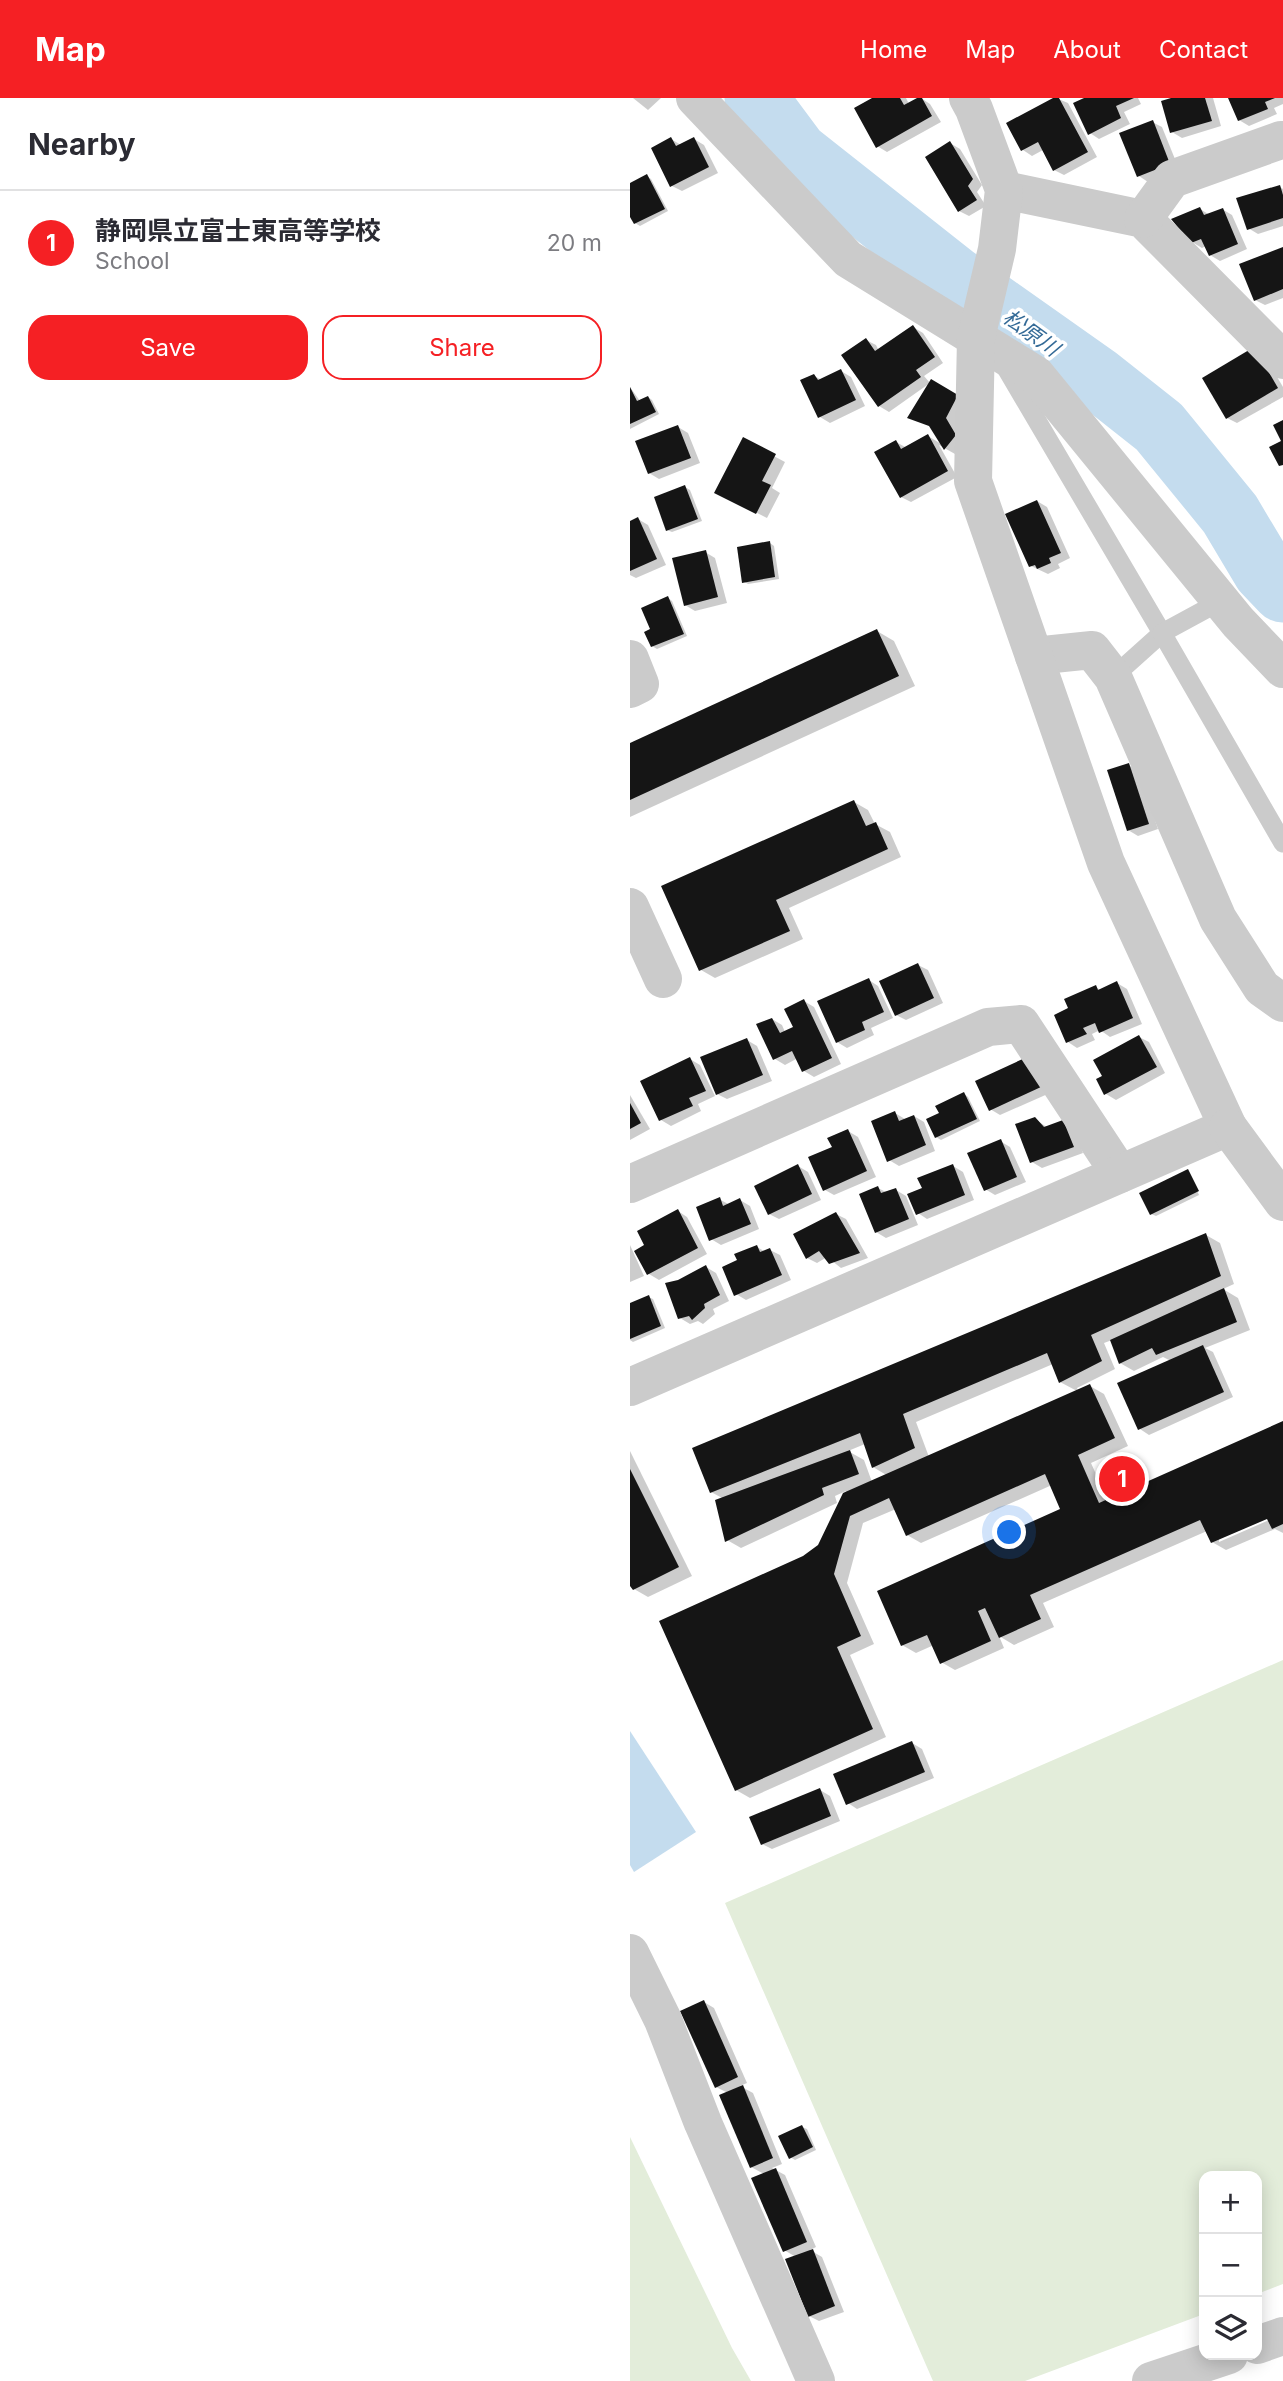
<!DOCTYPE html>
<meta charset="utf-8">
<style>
:root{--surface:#fff;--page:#f2f2f3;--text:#2b2b33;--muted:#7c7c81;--line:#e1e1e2;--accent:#f52024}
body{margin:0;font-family:Inter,"Noto Sans JP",sans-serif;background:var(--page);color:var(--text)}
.controls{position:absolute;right:21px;bottom:21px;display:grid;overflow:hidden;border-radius:14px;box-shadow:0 4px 18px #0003}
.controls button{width:63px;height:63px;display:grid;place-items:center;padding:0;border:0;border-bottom:2px solid var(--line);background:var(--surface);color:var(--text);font:35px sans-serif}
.you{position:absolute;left:380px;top:1435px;width:24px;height:24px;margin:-18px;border:5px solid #fff;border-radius:50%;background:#1a73e8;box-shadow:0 0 0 10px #1a73e833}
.badge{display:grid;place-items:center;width:46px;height:46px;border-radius:50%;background:var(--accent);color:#fff;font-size:23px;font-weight:700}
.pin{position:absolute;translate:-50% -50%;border:4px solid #fff;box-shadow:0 2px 7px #0006}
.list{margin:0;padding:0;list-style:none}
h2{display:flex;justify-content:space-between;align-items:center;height:91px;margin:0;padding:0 28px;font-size:30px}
h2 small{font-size:23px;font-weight:400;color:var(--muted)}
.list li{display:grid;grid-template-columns:46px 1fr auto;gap:21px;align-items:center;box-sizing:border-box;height:105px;padding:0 28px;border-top:2px solid var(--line)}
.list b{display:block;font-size:26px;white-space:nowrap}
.list p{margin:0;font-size:23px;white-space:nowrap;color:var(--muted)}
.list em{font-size:23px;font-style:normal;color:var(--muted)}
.actions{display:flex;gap:14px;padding:21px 28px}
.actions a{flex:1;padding:16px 0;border:2px solid var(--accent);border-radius:21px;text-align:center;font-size:24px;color:var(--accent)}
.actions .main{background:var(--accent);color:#fff}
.icon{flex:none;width:38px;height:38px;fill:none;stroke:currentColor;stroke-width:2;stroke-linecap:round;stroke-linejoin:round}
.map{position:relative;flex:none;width:653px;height:2283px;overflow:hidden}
header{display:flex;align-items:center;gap:42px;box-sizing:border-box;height:98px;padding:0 35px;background:var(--accent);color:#fff}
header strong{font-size:33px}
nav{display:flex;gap:38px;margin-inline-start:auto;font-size:24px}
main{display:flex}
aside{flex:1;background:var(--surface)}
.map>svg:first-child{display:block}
.green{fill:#e3edda}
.water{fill:#c4dcee}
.shadow{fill:#0003;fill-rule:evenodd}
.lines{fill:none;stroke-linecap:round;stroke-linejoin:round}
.river{stroke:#c4dcee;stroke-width:63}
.building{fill:#151515}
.service{stroke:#cbcbcb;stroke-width:19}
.minor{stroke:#cbcbcb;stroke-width:38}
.tertiary{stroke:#cbcbcb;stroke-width:38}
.labels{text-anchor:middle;stroke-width:7;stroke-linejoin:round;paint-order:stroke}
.water-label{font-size:21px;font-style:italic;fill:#356b97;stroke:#fff}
</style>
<header>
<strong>Map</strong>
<nav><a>Home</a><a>Map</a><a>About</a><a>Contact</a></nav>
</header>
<main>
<aside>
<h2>Nearby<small></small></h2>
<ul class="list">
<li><span class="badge">1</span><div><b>静岡県立富士東高等学校</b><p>School</p></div><em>20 m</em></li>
</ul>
<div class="actions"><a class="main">Save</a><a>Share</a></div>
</aside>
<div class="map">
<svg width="653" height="2283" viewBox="0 0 653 2283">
<rect width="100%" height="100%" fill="#fff"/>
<!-- green -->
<g class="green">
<path d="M 653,1562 L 653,2186 L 627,2196 L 627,2078 L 574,2078 L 574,2216 L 395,2283 L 303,2283 L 95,1805 Z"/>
<path d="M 0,2039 L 102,2250 L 121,2283 L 0,2283 Z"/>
</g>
<!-- water -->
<path class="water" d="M 0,1633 L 66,1734 L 4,1774 L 0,1767 Z"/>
<!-- shadow -->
<g class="shadow">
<path d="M 3,0 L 31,0 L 18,12 Z"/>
<path d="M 246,0 L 276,0 L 279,6 L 291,0 L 300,6 L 311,24 L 257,54 L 247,48 Z"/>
<path d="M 426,0 L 438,5 L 467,59 L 434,77 L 424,72 L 413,52 L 402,58 L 393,52 Z"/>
<path d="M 458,0 L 508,0 L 511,6 L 494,14 L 500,26 L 469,41 L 460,35 Z"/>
<path d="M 547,0 L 583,0 L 591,28 L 552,40 L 542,34 Z"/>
<path d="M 600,0 L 653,0 L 653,6 L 644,10 L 647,16 L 619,28 L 609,22 Z"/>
<path d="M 522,24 L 532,29 L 549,71 L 518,84 L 509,78 Z"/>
<path d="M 41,41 L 51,47 L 64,41 L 74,47 L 88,75 L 52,93 L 42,88 Z"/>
<path d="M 320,45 L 330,51 L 352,87 L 347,94 L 356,108 L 339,118 L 329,113 Z"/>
<path d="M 16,78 L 21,81 L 38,113 L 10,128 L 5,125 L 0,115 L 0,87 Z"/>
<path d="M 650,89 L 653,91 L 653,128 L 628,136 L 618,130 Z"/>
<path d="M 570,111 L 580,117 L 592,111 L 602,117 L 617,151 L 590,163 L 580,157 L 576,148 L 572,150 L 562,144 Z"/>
<path d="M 653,151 L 653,200 L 635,207 L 625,202 Z"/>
<path d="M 283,229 L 293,235 L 313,265 L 294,278 L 300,285 L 259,314 L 249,308 L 236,242 L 246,247 L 249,253 Z"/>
<path d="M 634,257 L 653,289 L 653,299 L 607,325 L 597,320 Z"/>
<path d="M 211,273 L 221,279 L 235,308 L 200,325 L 190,319 L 184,278 L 192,282 Z"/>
<path d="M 301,284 L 337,304 L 325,356 L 309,347 L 327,379 L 281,404 L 271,399 L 266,344 L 277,350 L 298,338 L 313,347 L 302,329 L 280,319 Z"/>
<path d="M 0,289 L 10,303 L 18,299 L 22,302 L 29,316 L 0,331 Z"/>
<path d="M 48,329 L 58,335 L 70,365 L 29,381 L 19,375 Z"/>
<path d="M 114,342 L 155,364 L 142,390 L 150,395 L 137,420 L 96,399 Z"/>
<path d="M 55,389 L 60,392 L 72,423 L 42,434 L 37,432 Z"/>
<path d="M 407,403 L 417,409 L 440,460 L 428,466 L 430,470 L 418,476 L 401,468 Z"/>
<path d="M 8,421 L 18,427 L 36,467 L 6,480 L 0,477 L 0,425 Z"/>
<path d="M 140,445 L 144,448 L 149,481 L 118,486 L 113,483 Z"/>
<path d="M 75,454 L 85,460 L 97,505 L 65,513 L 55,507 Z"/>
<path d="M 38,500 L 42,503 L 57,538 L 27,551 L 22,548 L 22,532 Z"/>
<path d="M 247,533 L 264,543 L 285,588 L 0,719 L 0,647 Z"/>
<path d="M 498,667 L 508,673 L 528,731 L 508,738 L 498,732 Z"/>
<path d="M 224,704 L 238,712 L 245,726 L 260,734 L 271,759 L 159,810 L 173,841 L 85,880 L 71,872 Z"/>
<path d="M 288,867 L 298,872 L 313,905 L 276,922 L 266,917 Z"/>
<path d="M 239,882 L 248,888 L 263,920 L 241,930 L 244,937 L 217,950 L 207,944 Z"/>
<path d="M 487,885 L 497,891 L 512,926 L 480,939 L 470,932 L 462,936 L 465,942 L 447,950 L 438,944 L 441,911 L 465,889 L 471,892 Z"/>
<path d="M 174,903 L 184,909 L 211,966 L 184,979 L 174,973 L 168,960 L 155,967 L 145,961 L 142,921 L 152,927 L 155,934 L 165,930 Z"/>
<path d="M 509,939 L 519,944 L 535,975 L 486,1002 L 476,996 Z"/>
<path d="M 117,942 L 127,948 L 142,983 L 97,1001 L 87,996 Z"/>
<path d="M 60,961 L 70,967 L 85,998 L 68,1006 L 71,1013 L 41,1028 L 31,1022 Z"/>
<path d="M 397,961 L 420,995 L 370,1017 L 360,1011 Z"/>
<path d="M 334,996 L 338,999 L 350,1023 L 311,1042 L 306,1039 L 311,1016 Z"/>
<path d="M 0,997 L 20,1031 L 0,1042 Z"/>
<path d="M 265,1015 L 275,1021 L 284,1018 L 294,1024 L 305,1053 L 269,1068 L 259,1062 Z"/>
<path d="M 405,1021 L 418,1030 L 433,1024 L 443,1030 L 453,1055 L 412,1070 L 402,1064 Z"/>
<path d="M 218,1033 L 228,1039 L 246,1079 L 204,1097 L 195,1092 L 204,1050 Z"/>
<path d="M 370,1043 L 380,1049 L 396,1084 L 365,1097 L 355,1091 Z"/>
<path d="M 168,1068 L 178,1074 L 191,1102 L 149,1121 L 139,1116 Z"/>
<path d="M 323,1068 L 333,1074 L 344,1102 L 297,1121 L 288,1115 L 294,1091 Z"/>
<path d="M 558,1073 L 569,1097 L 526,1118 L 521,1116 Z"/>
<path d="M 248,1090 L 258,1095 L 266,1092 L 276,1098 L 288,1127 L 256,1140 L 246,1134 Z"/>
<path d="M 89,1101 L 100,1107 L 110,1102 L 120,1108 L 129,1131 L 91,1147 L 81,1141 Z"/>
<path d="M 48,1113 L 57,1119 L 77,1156 L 29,1182 L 19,1176 L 7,1154 L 17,1148 Z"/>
<path d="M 206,1116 L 216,1121 L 238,1160 L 211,1170 L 197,1159 L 187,1165 L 177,1160 Z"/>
<path d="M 576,1137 L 590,1145 L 604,1186 L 593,1191 L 608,1200 L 620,1232 L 575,1250 L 583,1254 L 603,1299 L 519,1337 L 510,1331 L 541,1263 L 533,1259 L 504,1273 L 490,1265 L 482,1242 L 474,1245 L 485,1271 L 447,1290 L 448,1293 L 460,1288 L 474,1296 L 498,1348 L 461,1365 L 478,1403 L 653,1325 L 653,1435 L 645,1431 L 596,1452 L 582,1444 L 577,1433 L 413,1505 L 424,1529 L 384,1547 L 369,1538 L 374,1550 L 325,1572 L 311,1564 L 304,1547 L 286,1555 L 272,1547 L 432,1412 L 422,1387 L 291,1445 L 277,1437 L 266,1411 L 233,1425 L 217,1485 L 244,1546 L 220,1557 L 256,1639 L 120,1700 L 106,1692 L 174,1460 L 190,1448 L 216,1393 L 205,1398 L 207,1405 L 111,1450 L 97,1442 L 94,1401 L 81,1394 ZM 423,1266 L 430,1284 L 447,1293 L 299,1359 L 286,1324 ZM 235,1346 L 243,1369 L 258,1378 L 242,1384 L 234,1362 L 218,1353 ZM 644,1416 L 646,1419 L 589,1444 L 589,1440 Z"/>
<path d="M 0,1147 L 14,1178 L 0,1184 Z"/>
<path d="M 127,1149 L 136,1154 L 140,1152 L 150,1157 L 161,1182 L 116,1202 L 106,1196 L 110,1163 Z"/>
<path d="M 76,1169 L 86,1175 L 99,1203 L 83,1211 L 85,1216 L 73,1226 L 68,1223 L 60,1226 L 50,1220 L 49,1183 Z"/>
<path d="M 18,1199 L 23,1201 L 35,1230 L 3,1244 L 0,1242 L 0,1206 Z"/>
<path d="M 0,1353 L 62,1478 L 18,1499 L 4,1491 L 0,1484 Z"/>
<path d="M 282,1645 L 292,1651 L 304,1680 L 227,1711 L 218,1705 Z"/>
<path d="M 190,1692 L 200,1698 L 210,1723 L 142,1751 L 132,1746 Z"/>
<path d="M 74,1904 L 84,1910 L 117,1985 L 110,1988 L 123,1995 L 152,2066 L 142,2070 L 155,2077 L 186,2149 L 180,2152 L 192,2159 L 214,2214 L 189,2223 L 179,2218 L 166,2159 L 154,2152 L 134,2076 L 121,2069 L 98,1995 L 86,1989 Z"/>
<path d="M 172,2029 L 177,2031 L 186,2052 L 165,2062 L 160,2059 Z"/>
</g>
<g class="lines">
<!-- river -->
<path class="river" d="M 126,0 L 167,55 L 324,179 L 467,280 L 529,329 L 600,416 L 634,473 L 653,493"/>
</g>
<!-- building -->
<g class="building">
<path d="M 242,0 L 270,0 L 274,7 L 287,0 L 292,0 L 302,18 L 246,50 L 224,10 Z"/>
<path d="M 423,0 L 429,0 L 458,54 L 423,73 L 408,44 L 391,53 L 376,25 Z"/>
<path d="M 454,0 L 504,0 L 486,8 L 491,20 L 458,37 L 443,5 Z"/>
<path d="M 541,0 L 575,0 L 582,23 L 540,35 L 531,3 Z"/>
<path d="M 598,0 L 645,0 L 635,4 L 638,11 L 608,23 Z"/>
<path d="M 523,22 L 540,66 L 507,79 L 489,35 Z"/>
<path d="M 41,39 L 46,48 L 64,39 L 79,69 L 40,89 L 21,50 Z"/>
<path d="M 320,43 L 343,81 L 338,88 L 347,102 L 328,114 L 295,59 Z"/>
<path d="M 17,76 L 35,111 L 4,126 L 0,119 L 0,85 Z"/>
<path d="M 650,87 L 653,97 L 653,120 L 617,132 L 606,100 Z"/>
<path d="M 570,109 L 574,117 L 593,110 L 608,146 L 579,158 L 571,141 L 561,145 L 541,121 Z"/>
<path d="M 653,149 L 653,191 L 624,203 L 609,166 Z"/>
<path d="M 283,227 L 305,259 L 286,272 L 291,279 L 248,309 L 211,257 L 236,240 L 245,253 Z"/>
<path d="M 624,249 L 648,290 L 596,321 L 572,280 Z"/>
<path d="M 211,271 L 226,302 L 188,320 L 170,282 L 184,276 L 188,282 Z"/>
<path d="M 301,281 L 328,297 L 316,320 L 326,337 L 314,352 L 299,328 L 277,320 Z"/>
<path d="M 0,289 L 7,303 L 18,298 L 26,314 L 0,326 Z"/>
<path d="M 653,322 L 653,367 L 649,368 L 639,349 L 651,343 L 643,327 Z"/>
<path d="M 48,327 L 61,360 L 18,376 L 5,343 Z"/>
<path d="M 298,336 L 318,373 L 270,400 L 244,354 L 266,342 L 271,351 Z"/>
<path d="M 113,339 L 146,356 L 132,383 L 141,387 L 126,416 L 84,395 Z"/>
<path d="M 55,387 L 68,421 L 36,433 L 24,399 Z"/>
<path d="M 407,402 L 431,455 L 419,460 L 421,465 L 407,471 L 405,467 L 399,469 L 375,416 Z"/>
<path d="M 8,419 L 27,461 L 0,473 L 0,423 Z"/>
<path d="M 140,443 L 145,479 L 112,485 L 107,449 Z"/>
<path d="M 76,452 L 88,499 L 54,508 L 42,460 Z"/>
<path d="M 38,498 L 54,536 L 21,549 L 14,534 L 20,531 L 11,510 Z"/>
<path d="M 247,531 L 269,578 L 0,702 L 0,645 Z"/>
<path d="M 499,665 L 519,726 L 497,733 L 477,672 Z"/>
<path d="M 224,702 L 236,728 L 246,724 L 258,751 L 146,802 L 160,833 L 69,873 L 31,788 Z"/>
<path d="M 288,865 L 304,900 L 265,918 L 249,883 Z"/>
<path d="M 239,880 L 254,914 L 232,924 L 235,932 L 206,945 L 187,903 Z"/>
<path d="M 487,883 L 503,920 L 469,935 L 465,925 L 453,930 L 457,936 L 436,945 L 424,917 L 438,910 L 434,901 L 466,887 L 468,892 Z"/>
<path d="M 174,901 L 202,960 L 172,974 L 162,953 L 143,962 L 126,926 L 142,920 L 150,935 L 163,929 L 154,911 Z"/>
<path d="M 509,937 L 527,969 L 474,997 L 466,981 L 472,978 L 463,962 Z"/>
<path d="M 117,940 L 133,977 L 86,997 L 70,959 Z"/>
<path d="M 60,959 L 76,993 L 59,1000 L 63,1008 L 29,1023 L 10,983 Z"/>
<path d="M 397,959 L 411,989 L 359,1013 L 345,983 Z"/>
<path d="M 334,994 L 347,1021 L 305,1040 L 296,1021 L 309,1015 L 305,1008 Z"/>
<path d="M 0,1005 L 11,1025 L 0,1031 Z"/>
<path d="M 265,1013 L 269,1023 L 284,1017 L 296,1047 L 257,1064 L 241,1023 Z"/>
<path d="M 405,1019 L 414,1029 L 433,1022 L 444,1049 L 400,1065 L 385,1026 Z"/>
<path d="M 218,1031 L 237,1073 L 193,1093 L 178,1059 L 202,1049 L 197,1040 Z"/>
<path d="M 371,1041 L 387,1079 L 354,1093 L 337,1055 Z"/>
<path d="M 168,1066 L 182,1096 L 138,1117 L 124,1088 Z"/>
<path d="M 323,1066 L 335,1097 L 286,1117 L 277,1096 L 292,1090 L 287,1080 Z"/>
<path d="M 558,1071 L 569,1093 L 520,1117 L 509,1095 Z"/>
<path d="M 248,1088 L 251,1095 L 266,1090 L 279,1121 L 245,1135 L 229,1096 Z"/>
<path d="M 90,1099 L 93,1108 L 110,1100 L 121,1126 L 79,1143 L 66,1109 Z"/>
<path d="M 48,1111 L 68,1150 L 17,1177 L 4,1153 L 14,1147 L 7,1133 Z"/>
<path d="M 206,1114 L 230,1155 L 199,1166 L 189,1153 L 176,1161 L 163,1136 Z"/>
<path d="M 576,1135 L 591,1178 L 461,1237 L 472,1263 L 429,1285 L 417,1255 L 273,1316 L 285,1350 L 242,1370 L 230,1335 L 80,1395 L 62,1350 Z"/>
<path d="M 127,1147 L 130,1154 L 140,1150 L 152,1177 L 104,1198 L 92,1169 L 107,1162 L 104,1156 Z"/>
<path d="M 76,1167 L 90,1197 L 74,1206 L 75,1210 L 62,1222 L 59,1218 L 48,1221 L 35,1185 L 48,1182 Z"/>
<path d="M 594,1190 L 607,1224 L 526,1257 L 522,1250 L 489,1266 L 480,1242 Z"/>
<path d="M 19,1197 L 31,1228 L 0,1241 L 0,1205 Z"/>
<path d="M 573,1247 L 594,1294 L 508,1332 L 487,1285 Z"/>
<path d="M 460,1286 L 485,1340 L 448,1357 L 469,1405 L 653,1323 L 653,1426 L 642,1431 L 637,1421 L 581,1445 L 570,1422 L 400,1497 L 411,1521 L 369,1540 L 355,1510 L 348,1513 L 361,1543 L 310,1566 L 297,1537 L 271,1548 L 247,1493 L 430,1411 L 415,1376 L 276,1438 L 259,1400 L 220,1418 L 204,1476 L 231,1538 L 207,1549 L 243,1631 L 105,1693 L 29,1523 L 173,1458 L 188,1447 L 213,1395 Z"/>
<path d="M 220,1352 L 229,1376 L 192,1390 L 194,1397 L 95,1444 L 85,1402 Z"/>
<path d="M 0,1371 L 49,1469 L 3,1492 L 0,1488 Z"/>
<path d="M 282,1643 L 295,1674 L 216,1707 L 203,1676 Z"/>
<path d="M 190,1690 L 201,1718 L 131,1747 L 119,1719 Z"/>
<path d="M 74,1902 L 108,1979 L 85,1990 L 50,1913 Z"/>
<path d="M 113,1987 L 143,2060 L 120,2070 L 89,1997 Z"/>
<path d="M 172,2027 L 183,2049 L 159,2061 L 148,2038 Z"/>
<path d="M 146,2070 L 177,2144 L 153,2154 L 121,2080 Z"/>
<path d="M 183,2151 L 205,2208 L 178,2219 L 155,2161 Z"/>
</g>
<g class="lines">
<!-- service -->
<g class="service">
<path d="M 373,265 L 532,535 L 483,579"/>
<path d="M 591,503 L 532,535 L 653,745"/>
</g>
<!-- minor -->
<g class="minor">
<path d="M 65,0 L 218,161 L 406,277 L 608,524 L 653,571"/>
<path d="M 374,92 L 513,121 L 653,262"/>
<path d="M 513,121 L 542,81 L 651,42"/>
<path d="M 404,558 L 462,552 L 483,579 L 588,821 L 632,890 L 653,905"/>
<path d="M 0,561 L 10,586 L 0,591"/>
<path d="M 0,809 L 33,881"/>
<path d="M 0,1086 L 358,929 L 391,926 L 490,1076"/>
<path d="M 0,1289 L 598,1029 L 476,765 L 343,383 L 346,240 L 367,151 L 374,92 L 344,11 L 338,0"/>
<path d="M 0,1855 L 33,1922 L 73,2025 L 186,2283"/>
<path d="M 627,2247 L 653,2238"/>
<path d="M 521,2283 L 599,2257"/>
</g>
<!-- tertiary -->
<path class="tertiary" d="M 598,1029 L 653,1104"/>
</g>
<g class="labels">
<!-- water labels -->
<g class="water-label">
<text transform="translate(401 235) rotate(36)" y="7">松原川</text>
</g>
</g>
</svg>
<div class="controls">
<button>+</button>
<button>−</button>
<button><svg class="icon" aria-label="layers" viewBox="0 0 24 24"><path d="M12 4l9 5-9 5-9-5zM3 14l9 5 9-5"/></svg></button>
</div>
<div class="you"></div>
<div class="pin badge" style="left:492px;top:1381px">1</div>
</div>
</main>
